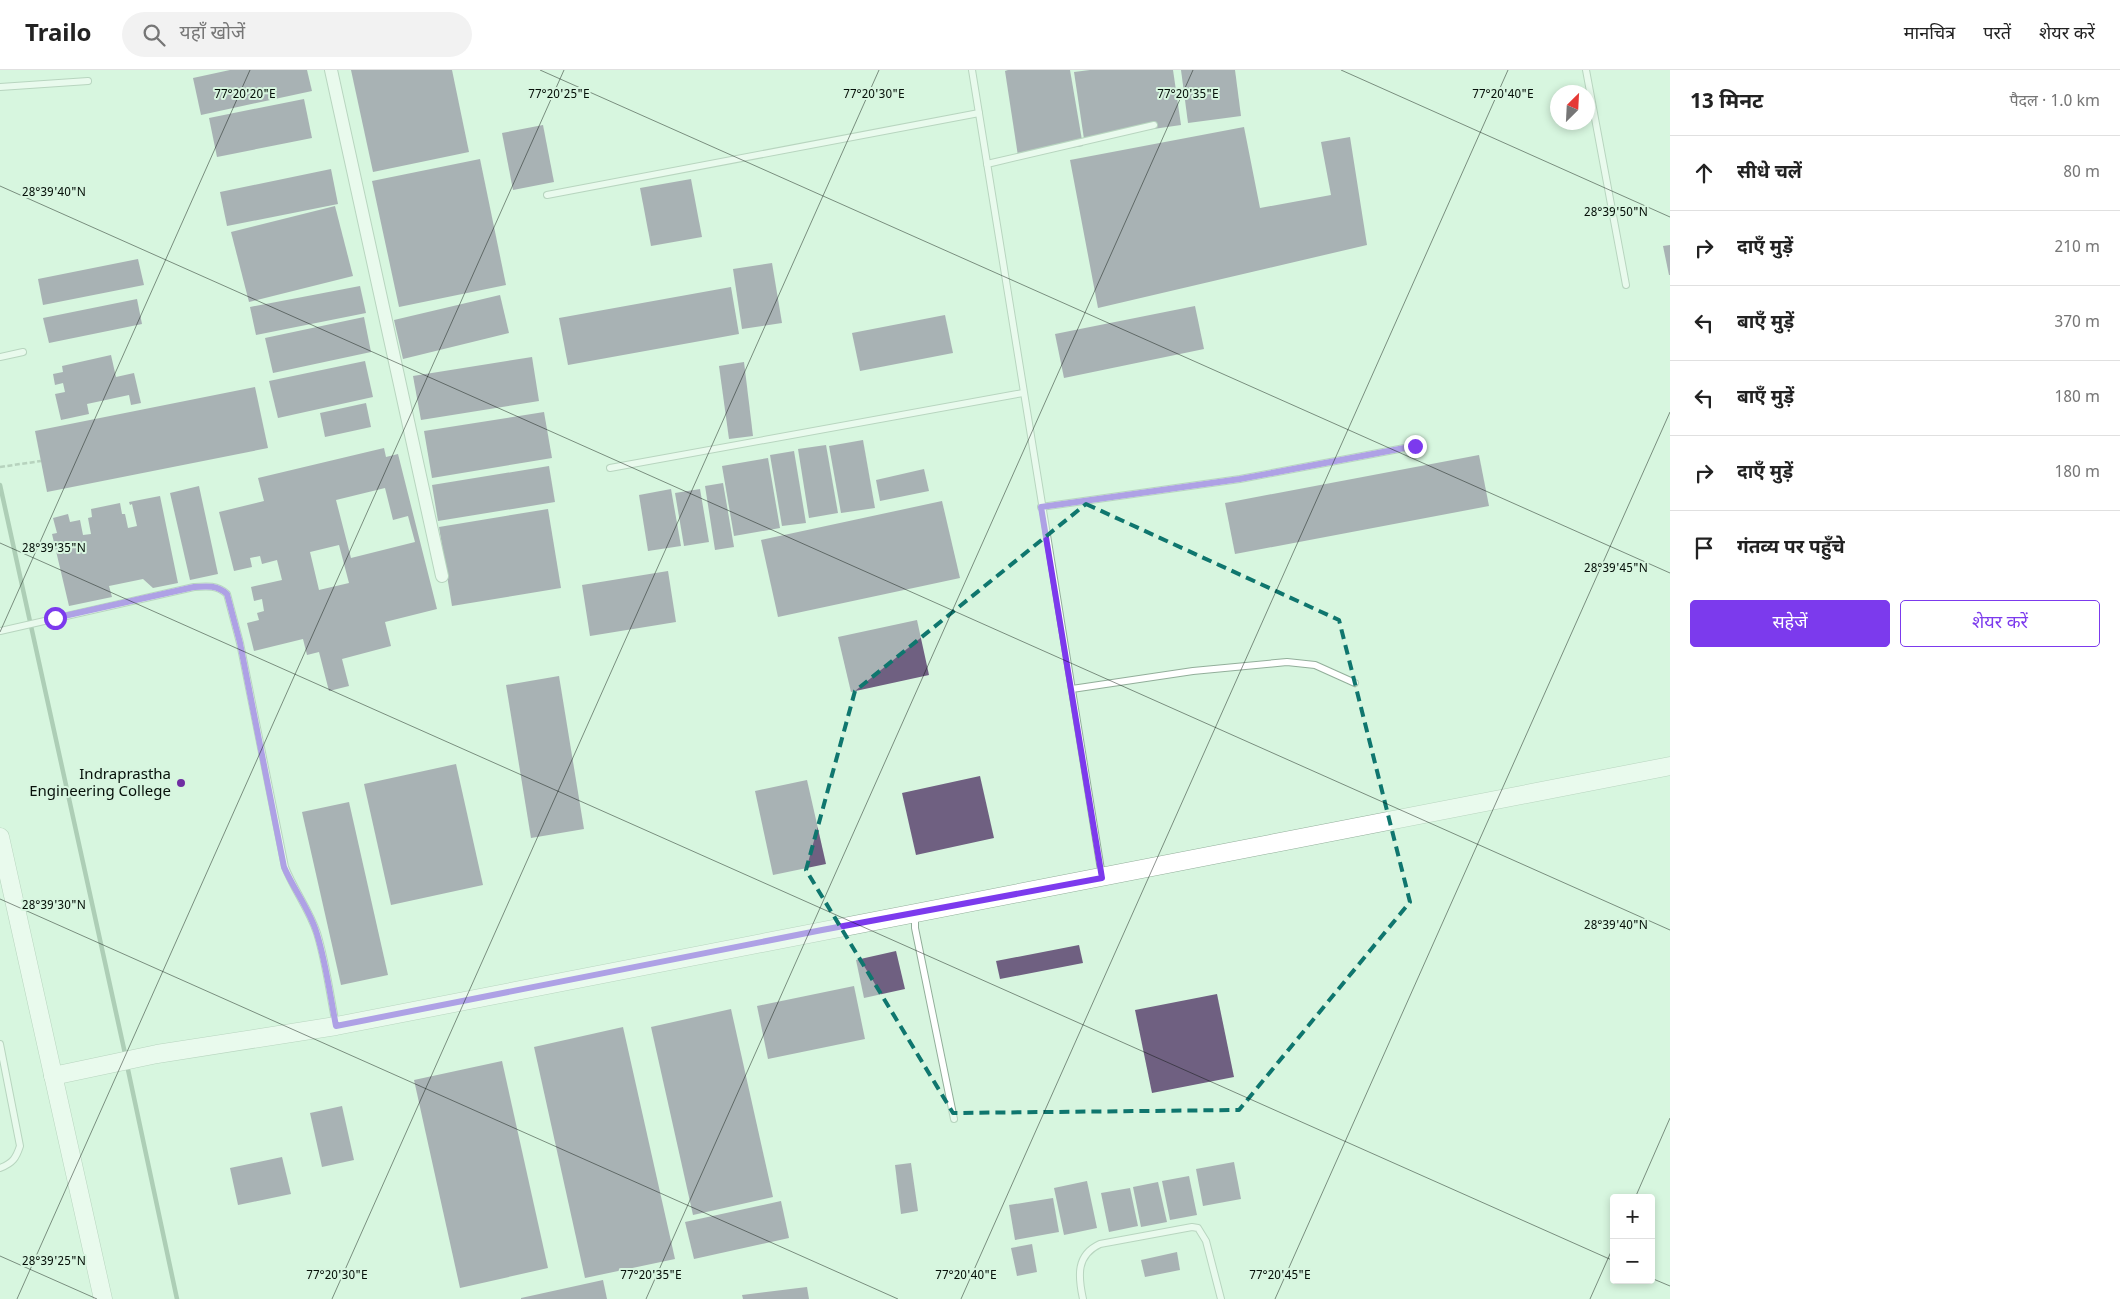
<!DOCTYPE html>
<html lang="hi">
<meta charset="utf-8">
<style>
:root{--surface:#fff;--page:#f2f2f2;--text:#222;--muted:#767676;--line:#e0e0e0;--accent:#7c3aed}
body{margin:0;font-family:Georgia,"Noto Sans Devanagari",serif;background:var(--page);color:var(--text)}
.controls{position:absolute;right:15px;bottom:15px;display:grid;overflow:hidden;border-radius:5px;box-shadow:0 2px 8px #0003}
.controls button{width:45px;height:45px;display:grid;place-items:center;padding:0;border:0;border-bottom:1px solid var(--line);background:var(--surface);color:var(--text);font:25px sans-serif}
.compass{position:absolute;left:1550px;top:15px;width:45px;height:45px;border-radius:50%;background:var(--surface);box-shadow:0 2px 8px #0003;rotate:24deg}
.stop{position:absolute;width:15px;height:15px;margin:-11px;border:4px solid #7c3aed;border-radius:50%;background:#fff}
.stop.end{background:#7c3aed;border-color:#fff;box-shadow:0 1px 5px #0008}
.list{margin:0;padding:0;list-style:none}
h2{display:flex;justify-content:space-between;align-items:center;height:65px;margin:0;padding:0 20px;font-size:21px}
h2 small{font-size:16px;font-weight:400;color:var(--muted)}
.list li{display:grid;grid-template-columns:32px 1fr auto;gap:15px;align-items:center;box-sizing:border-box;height:75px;padding:0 20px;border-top:1px solid var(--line)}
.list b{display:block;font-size:19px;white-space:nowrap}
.list em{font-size:16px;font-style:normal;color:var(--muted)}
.actions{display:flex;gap:10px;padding:15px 20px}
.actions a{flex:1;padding:11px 0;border:1px solid var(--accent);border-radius:5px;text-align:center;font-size:18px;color:var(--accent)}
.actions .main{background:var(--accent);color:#fff}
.icon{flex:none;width:28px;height:28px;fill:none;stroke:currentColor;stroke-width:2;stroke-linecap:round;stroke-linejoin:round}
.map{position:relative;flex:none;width:1670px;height:1229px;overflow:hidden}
header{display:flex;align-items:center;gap:30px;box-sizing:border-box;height:70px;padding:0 25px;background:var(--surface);border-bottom:1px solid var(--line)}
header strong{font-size:24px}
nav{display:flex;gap:28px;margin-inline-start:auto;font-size:18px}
.search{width:350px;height:45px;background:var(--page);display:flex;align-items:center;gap:12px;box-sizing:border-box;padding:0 18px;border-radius:28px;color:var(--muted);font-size:19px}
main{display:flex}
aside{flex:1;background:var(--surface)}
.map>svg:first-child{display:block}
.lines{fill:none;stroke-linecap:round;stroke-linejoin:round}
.stream{stroke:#7a9e85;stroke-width:4.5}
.building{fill:#6f6081;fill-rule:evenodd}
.lane-casing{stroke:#92ae9a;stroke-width:8}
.street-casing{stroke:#92ae9a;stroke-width:14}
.secondary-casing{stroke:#92ae9a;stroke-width:19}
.path{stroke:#90a897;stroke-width:2.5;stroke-dasharray:5 2.5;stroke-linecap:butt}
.lane{stroke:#fff;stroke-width:6}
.street{stroke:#fff;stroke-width:12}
.secondary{stroke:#fff;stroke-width:18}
.route{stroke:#7c3aed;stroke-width:6}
.marked{fill:none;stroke:#0f766e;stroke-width:4;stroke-dasharray:10 6;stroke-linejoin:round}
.ticks{fill:none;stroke:#061009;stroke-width:1;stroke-opacity:0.45}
.poi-dot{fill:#6f2da2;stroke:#d7f5df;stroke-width:2}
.labels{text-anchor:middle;stroke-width:4;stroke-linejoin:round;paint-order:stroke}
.poi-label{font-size:15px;fill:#061009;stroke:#d7f5df;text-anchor:end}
.ticks-label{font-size:12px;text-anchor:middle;fill:#061009;stroke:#d7f5df;stroke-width:4;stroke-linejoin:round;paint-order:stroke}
</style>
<header>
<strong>Trailo</strong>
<div class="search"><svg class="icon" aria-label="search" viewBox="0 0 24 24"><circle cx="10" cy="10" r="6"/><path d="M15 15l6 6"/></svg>यहाँ खोजें</div>
<nav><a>मानचित्र</a><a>परतें</a><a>शेयर करें</a></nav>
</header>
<main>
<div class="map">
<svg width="1670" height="1229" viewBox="0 0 1670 1229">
<rect width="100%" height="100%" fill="#d7f5df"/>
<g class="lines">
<!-- stream -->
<g class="stream">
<path d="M 0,415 L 126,988"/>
<path d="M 127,995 L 177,1229"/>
</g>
</g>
<!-- building -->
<g class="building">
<path d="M 230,0 L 307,0 L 312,21 L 201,45 L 193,8 Z"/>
<path d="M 351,0 L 452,0 L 469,82 L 373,102 Z"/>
<path d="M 1008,0 L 1070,0 L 1083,76 L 1018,86 L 1005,1 Z"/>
<path d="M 1090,0 L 1173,0 L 1181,55 L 1084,69 L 1074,2 Z"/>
<path d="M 1181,0 L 1235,0 L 1241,46 L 1188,53 Z"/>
<path d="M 304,29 L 312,68 L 217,87 L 209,48 Z"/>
<path d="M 543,55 L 554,112 L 513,120 L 502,63 Z"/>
<path d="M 1244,57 L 1260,138 L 1331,125 L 1321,72 L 1350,67 L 1367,175 L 1098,238 L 1070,90 Z"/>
<path d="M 480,89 L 506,215 L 399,237 L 372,111 Z"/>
<path d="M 331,99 L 338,134 L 227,156 L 220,122 Z"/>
<path d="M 691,109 L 702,167 L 651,176 L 640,118 Z"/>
<path d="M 335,136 L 353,206 L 249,232 L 231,162 Z"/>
<path d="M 1670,175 L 1670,205 L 1669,205 L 1663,176 Z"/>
<path d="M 138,189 L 144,215 L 43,235 L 38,209 Z"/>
<path d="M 772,193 L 782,253 L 742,259 L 733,199 Z"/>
<path d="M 360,216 L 366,243 L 256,265 L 250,237 Z"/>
<path d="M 731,217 L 739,264 L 568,295 L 559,248 Z"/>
<path d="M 500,225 L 509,263 L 403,289 L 394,250 Z"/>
<path d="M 137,229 L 142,254 L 49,273 L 43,248 Z"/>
<path d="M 1195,236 L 1204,279 L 1064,308 L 1055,264 Z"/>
<path d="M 945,245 L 953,283 L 860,301 L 852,263 Z"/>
<path d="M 364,247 L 371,282 L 273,303 L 265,268 Z"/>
<path d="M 111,285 L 116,307 L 134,303 L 141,333 L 131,335 L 129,325 L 87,334 L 89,344 L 61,350 L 55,324 L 65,322 L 63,313 L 55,315 L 53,304 L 63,302 L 62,296 Z"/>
<path d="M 532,287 L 539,331 L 421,350 L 413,306 Z"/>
<path d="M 365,291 L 373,327 L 278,348 L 269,311 Z"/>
<path d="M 744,292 L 753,366 L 729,369 L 719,296 Z"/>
<path d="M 255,317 L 268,378 L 47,422 L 35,361 Z"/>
<path d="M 366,333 L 371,357 L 325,367 L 320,343 Z"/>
<path d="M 544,342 L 552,388 L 432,408 L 424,361 Z"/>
<path d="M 863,370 L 875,438 L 841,443 L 829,376 Z"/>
<path d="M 826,375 L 838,443 L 809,448 L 798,379 Z"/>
<path d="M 384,378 L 386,387 L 398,384 L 437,539 L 385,552 L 391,576 L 342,589 L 349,616 L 329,621 L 319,582 L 307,585 L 303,569 L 254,581 L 247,553 L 259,550 L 257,543 L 264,541 L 262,529 L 254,531 L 251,517 L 282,510 L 277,490 L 262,494 L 260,486 L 250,488 L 252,497 L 234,501 L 219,442 L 264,431 L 258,408 ZM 385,418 L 393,450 L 408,446 L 415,472 L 351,488 L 336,430 ZM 339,475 L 349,513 L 319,520 L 310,482 Z"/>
<path d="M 794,381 L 806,453 L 782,456 L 770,385 Z"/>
<path d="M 1479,385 L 1489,436 L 1235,484 L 1225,433 Z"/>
<path d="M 768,388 L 780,458 L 734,466 L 722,396 Z"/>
<path d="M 549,396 L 555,432 L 438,451 L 432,415 Z"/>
<path d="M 924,399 L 929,421 L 880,431 L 876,410 Z"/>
<path d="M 723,413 L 734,477 L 715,480 L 705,416 Z"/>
<path d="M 199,416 L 218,504 L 190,510 L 170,423 Z"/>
<path d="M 671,419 L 681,476 L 648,481 L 639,425 Z"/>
<path d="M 700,419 L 709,472 L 684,476 L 675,423 Z"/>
<path d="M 160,426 L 178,513 L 153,518 L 143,509 L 109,516 L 112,527 L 69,536 L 52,464 L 57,463 L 53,448 L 68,444 L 70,452 L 80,450 L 83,465 L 91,464 L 88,448 L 92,447 L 91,439 L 120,433 L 122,444 L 125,444 L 128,458 L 137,456 L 132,434 L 130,435 L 129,432 Z"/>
<path d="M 942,431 L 960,508 L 778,547 L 761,470 Z"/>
<path d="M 548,439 L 561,518 L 452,536 L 439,457 Z"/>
<path d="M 668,501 L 676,552 L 590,566 L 582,515 Z"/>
<path d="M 917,550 L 929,605 L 851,622 L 838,567 Z"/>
<path d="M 559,606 L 584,759 L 531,768 L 506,615 Z"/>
<path d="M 456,694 L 483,815 L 391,835 L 364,714 Z"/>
<path d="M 980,706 L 994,768 L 916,785 L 902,723 Z"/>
<path d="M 807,710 L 826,794 L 773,805 L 755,721 Z"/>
<path d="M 349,732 L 388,905 L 341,915 L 302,742 Z"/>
<path d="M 1079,875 L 1083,893 L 1000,909 L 996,891 Z"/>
<path d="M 896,881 L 905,919 L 864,928 L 856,890 Z"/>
<path d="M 854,916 L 865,969 L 768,989 L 757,936 Z"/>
<path d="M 1217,924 L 1234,1007 L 1152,1023 L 1135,940 Z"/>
<path d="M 731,939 L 773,1127 L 693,1145 L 651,957 Z"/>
<path d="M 623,957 L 675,1189 L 585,1208 L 534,977 Z"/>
<path d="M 502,991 L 548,1198 L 460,1218 L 414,1010 Z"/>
<path d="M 342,1036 L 354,1090 L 322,1097 L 310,1043 Z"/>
<path d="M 282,1087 L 291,1124 L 238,1135 L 230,1098 Z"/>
<path d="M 1234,1092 L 1241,1129 L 1203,1136 L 1196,1099 Z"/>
<path d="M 911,1093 L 918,1141 L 901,1144 L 895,1095 Z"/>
<path d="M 1189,1106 L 1197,1145 L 1170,1150 L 1162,1111 Z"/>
<path d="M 1087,1111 L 1097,1158 L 1064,1165 L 1054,1118 Z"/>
<path d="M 1158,1112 L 1167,1152 L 1141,1157 L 1133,1117 Z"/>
<path d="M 1130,1118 L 1138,1156 L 1109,1162 L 1101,1123 Z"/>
<path d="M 1053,1128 L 1059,1162 L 1015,1170 L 1009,1135 Z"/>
<path d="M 781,1131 L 789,1168 L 694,1189 L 685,1152 Z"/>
<path d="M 1032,1174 L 1037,1202 L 1017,1206 L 1011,1178 Z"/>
<path d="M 1177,1182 L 1180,1200 L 1145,1207 L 1141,1190 Z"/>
<path d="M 603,1210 L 607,1229 L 521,1229 L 521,1228 Z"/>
<path d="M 807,1217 L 809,1229 L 743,1229 L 742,1225 Z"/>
</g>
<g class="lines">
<defs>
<g id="lane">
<path d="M 972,0 L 1102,806"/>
<path d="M 1586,0 L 1626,215"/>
<path d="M 0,17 L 88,11"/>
<path d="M 987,94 L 1154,55"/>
<path d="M 547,125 L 979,43"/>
<path d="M 0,287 L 23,282"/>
<path d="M 610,398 L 1023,323"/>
<path d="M 1041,437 L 1240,409 L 1415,376"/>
<path d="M 0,561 L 194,517 C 207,516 217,515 227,524 L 240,573 L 285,797 C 294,820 309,839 317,863 C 326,892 330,925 336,955"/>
<path d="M 1072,619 L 1193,601 L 1287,592 L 1315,595 L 1355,613"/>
<path d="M 915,844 L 915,858 L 954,1049"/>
<path d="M 0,974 L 20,1076 C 16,1088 13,1093 0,1098"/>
<path d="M 1083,1229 C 1078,1206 1076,1185 1100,1174 L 1192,1157 L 1198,1158 L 1206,1171 L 1221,1229"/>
</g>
<path id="street" d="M 331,0 L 442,506"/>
<g id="secondary">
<path d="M 0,767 L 103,1229"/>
<path d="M 53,1006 L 157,984 L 336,956 L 1670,696"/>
</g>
</defs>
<!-- lane casing -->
<use href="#lane" class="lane-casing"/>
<!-- street casing -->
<use href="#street" class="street-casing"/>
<!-- secondary casing -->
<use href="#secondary" class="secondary-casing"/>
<!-- path -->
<path class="path" d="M 0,397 L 41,391"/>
<!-- lane -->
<use href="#lane" class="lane"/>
<!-- street -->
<use href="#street" class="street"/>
<!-- secondary -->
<use href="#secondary" class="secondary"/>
</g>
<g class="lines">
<!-- route -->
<path class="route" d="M 55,548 L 194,517 C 207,516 217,515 227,524 L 240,573 L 284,797 C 294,820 310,840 317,864 C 326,893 330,925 336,956 L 822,860 L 1102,808 L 1041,437 L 1240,409 L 1415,376"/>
</g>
<!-- marked area -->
<path d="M0 0H1670V1229H0ZM 1086,434 L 1339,550 L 1410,832 L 1239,1040 L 953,1043 L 806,800 L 855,621 Z" fill="#d7f5df" fill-opacity=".55" fill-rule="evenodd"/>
<path class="marked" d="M 1086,434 L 1339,550 L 1410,832 L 1239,1040 L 953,1043 L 806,800 L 855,621 Z"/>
<!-- ticks -->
<path class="ticks" d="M 540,0 L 1670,503M 1341,0 L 1670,147M 0,116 L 1670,860M 0,473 L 1614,1191M 0,562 L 250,0M 0,829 L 898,1229M 1635,1128 L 1670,1048M 0,1186 L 97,1229M 1651,1208 L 1670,1216M 17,1229 L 564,0M 332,1229 L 879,0M 646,1229 L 1193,0M 961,1229 L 1508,0M 1275,1229 L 1670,342M 1590,1229 L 1614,1175"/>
<!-- markers -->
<circle class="poi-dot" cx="181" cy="713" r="5"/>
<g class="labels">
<!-- poi labels -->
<g class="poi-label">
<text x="171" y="709">Indraprastha<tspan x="171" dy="17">Engineering College</tspan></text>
</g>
</g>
<g class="ticks-label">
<text x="245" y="28">77°20'20"E</text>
<text x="559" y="28">77°20'25"E</text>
<text x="874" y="28">77°20'30"E</text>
<text x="1188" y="28">77°20'35"E</text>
<text x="1503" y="28">77°20'40"E</text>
<text x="54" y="126">28°39'40"N</text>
<text x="1616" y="146">28°39'50"N</text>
<text x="54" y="482">28°39'35"N</text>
<text x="1616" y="502">28°39'45"N</text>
<text x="54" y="839">28°39'30"N</text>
<text x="1616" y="859">28°39'40"N</text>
<text x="54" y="1195">28°39'25"N</text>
<text x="337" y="1209">77°20'30"E</text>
<text x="651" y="1209">77°20'35"E</text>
<text x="966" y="1209">77°20'40"E</text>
<text x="1280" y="1209">77°20'45"E</text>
</g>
</svg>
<div class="controls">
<button>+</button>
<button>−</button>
</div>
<svg class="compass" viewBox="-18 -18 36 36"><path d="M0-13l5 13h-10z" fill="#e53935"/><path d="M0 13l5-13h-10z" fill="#767676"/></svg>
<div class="stop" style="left:55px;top:548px"></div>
<div class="stop end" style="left:1415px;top:376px"></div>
</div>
<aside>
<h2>13 मिनट<small>पैदल · 1.0 km</small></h2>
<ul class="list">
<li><svg class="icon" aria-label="ahead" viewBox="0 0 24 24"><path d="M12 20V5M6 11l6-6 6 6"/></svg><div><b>सीधे चलें</b></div><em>80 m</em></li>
<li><svg class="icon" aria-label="right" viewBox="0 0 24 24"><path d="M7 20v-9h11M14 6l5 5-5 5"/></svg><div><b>दाएँ मुड़ें</b></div><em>210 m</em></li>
<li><svg class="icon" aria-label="left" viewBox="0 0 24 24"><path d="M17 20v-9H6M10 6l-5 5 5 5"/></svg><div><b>बाएँ मुड़ें</b></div><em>370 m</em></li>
<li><svg class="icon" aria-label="left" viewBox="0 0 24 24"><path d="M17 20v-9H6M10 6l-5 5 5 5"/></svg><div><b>बाएँ मुड़ें</b></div><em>180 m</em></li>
<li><svg class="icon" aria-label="right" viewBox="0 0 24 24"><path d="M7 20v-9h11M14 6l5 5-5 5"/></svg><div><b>दाएँ मुड़ें</b></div><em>180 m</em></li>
<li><svg class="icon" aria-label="arrive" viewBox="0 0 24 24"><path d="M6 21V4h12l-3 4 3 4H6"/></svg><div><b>गंतव्य पर पहुँचे</b></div></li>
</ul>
<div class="actions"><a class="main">सहेजें</a><a>शेयर करें</a></div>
</aside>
</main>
